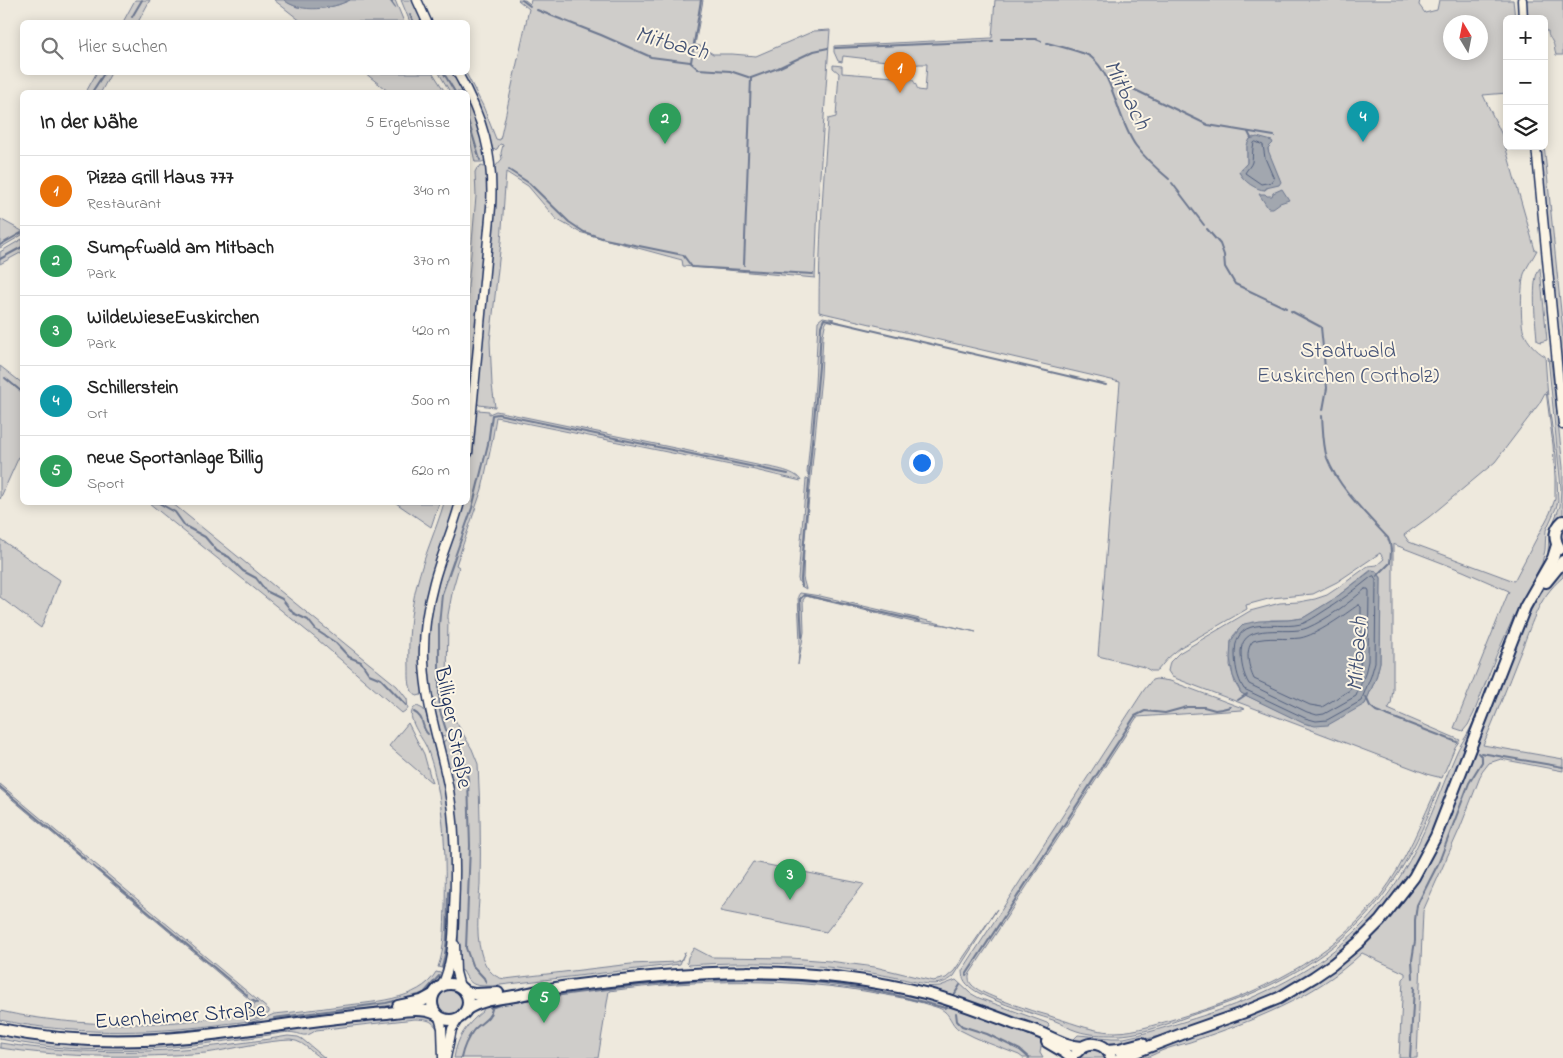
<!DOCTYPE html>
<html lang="de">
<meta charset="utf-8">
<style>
:root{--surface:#fff;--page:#f6f6f6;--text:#222;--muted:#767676;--line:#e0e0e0;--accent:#ea580c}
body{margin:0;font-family:"Indie Flower",sans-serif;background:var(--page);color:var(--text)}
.controls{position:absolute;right:15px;top:15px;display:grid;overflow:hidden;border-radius:8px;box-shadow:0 2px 12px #0003}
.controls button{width:45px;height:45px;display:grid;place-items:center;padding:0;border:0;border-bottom:1px solid var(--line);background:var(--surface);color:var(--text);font:25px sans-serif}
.compass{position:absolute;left:1443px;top:15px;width:45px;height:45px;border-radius:50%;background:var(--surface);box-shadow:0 2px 12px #0003;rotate:350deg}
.you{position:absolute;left:921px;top:462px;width:18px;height:18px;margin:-12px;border:4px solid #fff;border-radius:50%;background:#1a73e8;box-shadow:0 0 0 8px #1a73e833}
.badge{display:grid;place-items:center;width:32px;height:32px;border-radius:50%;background:var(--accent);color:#fff;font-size:16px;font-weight:700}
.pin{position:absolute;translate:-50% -41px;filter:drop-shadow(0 1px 2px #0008)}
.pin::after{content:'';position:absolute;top:26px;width:18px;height:15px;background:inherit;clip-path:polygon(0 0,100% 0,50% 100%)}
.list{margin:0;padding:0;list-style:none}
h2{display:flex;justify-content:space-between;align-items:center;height:65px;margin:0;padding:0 20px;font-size:21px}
h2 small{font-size:16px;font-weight:400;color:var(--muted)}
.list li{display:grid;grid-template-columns:32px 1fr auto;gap:15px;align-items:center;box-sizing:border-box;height:70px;padding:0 20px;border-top:1px solid var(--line)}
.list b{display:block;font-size:19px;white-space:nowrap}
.list p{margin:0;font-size:16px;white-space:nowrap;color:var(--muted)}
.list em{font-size:16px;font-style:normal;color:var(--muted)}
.icon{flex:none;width:28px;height:28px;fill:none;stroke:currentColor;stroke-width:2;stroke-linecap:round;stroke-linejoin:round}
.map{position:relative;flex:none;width:1563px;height:1058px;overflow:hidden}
.search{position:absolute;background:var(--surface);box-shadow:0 2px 12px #0003;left:20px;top:20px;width:450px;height:55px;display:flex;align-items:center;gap:12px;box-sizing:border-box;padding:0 18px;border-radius:8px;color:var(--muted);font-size:19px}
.panel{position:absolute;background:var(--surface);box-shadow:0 2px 12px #0003;left:20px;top:90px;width:450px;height:415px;border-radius:8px}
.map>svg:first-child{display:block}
.green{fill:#cfcdca;stroke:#757e94;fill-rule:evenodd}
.water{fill:#a2a7af;stroke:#6c778f}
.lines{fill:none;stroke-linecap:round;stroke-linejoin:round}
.shore{stroke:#515f7e;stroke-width:1}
.stream{stroke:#6c778f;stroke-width:2}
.minor-casing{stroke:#1b2f5e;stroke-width:11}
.major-casing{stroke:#1b2f5e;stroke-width:14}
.minor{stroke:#fcf5e5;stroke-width:8}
.major{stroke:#fcf5e5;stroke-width:10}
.labels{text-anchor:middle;stroke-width:4;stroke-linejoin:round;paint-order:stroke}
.park-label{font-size:22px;fill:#485679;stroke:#fcf5e5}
.street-label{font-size:22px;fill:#1b2f5e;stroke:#fcf5e5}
.water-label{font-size:24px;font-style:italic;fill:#445376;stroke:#fcf5e5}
</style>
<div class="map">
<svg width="1563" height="1058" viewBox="0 0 1563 1058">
<rect width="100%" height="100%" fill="#eee9dd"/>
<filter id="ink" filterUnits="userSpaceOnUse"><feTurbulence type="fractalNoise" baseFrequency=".02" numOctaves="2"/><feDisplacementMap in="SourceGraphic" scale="10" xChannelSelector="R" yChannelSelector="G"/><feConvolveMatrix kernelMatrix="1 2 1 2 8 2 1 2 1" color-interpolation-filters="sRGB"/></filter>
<g filter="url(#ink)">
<!-- green -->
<g class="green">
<path d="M 135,0 L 150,0 L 138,22 L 123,22 Z"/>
<path d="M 274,0 L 284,0 L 288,3 L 297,7 L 324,8 L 338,5 L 350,0 L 395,0 L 404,22 L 302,22 Z"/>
<path d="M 401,0 L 414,0 L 423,22 L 410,22 Z"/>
<path d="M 518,0 L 525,0 L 530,4 L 531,0 L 703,0 L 695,45 L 700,46 L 713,54 L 732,54 L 756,56 L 814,31 L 830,30 L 818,204 L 815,278 L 683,266 L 682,260 L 579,232 L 556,219 L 528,186 L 506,172 L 501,242 L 490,341 L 492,385 L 495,407 L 479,405 L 476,401 L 495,186 L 495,167 L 502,159 L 501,153 L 503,145 L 500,144 L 497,149 L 493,150 L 480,110 L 461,73 L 466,73 L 483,106 L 496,139 L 500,140 L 529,9 Z"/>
<path d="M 995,0 L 1420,0 L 1419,5 L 1425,13 L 1437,10 L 1439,0 L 1513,0 L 1515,19 L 1507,19 L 1507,93 L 1483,95 L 1502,135 L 1535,250 L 1537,250 C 1533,258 1527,266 1524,274 C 1521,284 1520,324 1524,333 C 1528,342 1536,351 1545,356 L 1548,398 L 1556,456 L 1558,501 L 1556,508 L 1546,530 L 1545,550 L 1542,563 L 1515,614 L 1496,656 L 1474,713 L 1468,725 L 1463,731 L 1454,728 L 1509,591 L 1463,571 L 1393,544 L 1393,690 L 1391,704 L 1388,709 L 1460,740 L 1455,747 L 1442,778 L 1430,775 L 1172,677 L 1168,671 L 1170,662 L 1179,653 L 1250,611 L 1280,603 L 1299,602 L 1315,599 L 1327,595 L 1342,585 L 1368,566 L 1377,565 L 1384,559 L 1380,553 L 1337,582 L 1313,594 L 1272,598 L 1246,605 L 1247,609 L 1181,647 L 1168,658 L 1157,671 L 1151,671 L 1144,667 L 1098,656 L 1120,382 L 819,312 C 819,247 823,183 828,119 L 836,117 L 839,73 L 833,68 L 833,65 L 842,66 L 842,73 L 894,77 L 895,74 C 908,74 914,78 918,90 L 925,91 L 927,64 L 919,64 L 904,66 L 904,63 L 843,56 L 842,62 L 838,61 L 834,52 L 834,46 L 992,38 ZM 1450,22 L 1480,22 L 1480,52 L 1450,52 ZM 1254,137 L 1268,148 L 1269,156 L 1279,178 L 1265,190 L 1245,180 L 1239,172 L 1247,163 L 1247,146 L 1250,139 ZM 1546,391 L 1553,445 L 1555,477 L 1555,499 L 1550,513 L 1514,581 L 1409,542 L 1404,535 L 1429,517 L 1495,462 L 1539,404 ZM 1371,570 L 1376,571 L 1381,577 L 1380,662 L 1376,678 L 1365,704 L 1309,725 L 1241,693 L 1235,683 L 1230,665 L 1231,643 L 1233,636 L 1239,629 L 1271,620 L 1288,620 L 1303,618 L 1334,599 Z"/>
<path d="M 1525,0 L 1563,0 L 1563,55 L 1556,55 C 1554,50 1555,45 1552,41 C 1550,37 1548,37 1548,31 L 1544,31 L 1544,19 L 1527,19 Z"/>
<path d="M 97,72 L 111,73 L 101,92 L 86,92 Z"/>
<path d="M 365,73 L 433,73 L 445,92 L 389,92 Z"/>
<path d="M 439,73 L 452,73 L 464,92 L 450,92 Z"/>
<path d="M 468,99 L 481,134 L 486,160 L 482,162 L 475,162 L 468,130 Z"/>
<path d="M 1544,144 L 1563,331 L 1563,391 L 1540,146 L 1544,146 Z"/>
<path d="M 482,166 L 486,168 L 487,171 L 487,209 L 469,395 L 468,398 L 468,287 L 476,196 L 475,172 L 477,168 Z"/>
<path d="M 0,219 L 22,231 L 22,235 L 0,248 Z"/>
<path d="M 22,239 L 22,252 L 0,264 L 0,252 Z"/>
<path d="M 1540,268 L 1547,340 L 1540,342 L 1537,340 C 1536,325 1530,278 1540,268 Z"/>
<path d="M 823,317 L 834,319 L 827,321 L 825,325 L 823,335 L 821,376 L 804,548 L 803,578 L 806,589 L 801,586 L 798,579 L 806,479 L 810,478 L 807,473 L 815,384 L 818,321 Z"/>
<path d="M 1548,357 L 1551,361 L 1563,467 L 1563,514 L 1552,554 L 1548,552 L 1549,533 L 1560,506 L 1561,488 Z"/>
<path d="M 0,366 L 22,383 L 22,450 L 0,499 Z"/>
<path d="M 478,410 L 489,411 L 489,414 L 496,411 L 757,465 C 768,467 796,470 801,481 L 755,470 L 496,417 L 492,442 L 482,489 L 456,565 L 459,567 L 453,588 L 448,615 L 447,684 L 448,700 L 452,715 L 472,749 L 478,764 C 480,804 481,844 480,884 C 479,906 475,931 481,953 C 484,965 492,978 505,979 L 631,964 L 676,962 L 681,960 L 685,952 L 680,964 L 492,986 C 474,986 471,986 463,971 L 459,970 C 457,931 460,893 459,854 C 458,817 451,781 442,744 L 444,741 L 450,737 L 448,735 L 442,737 L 440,736 C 429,691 423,649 433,602 C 440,568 454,536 464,503 L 468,502 L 468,484 L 475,413 Z"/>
<path d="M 149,503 L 172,503 L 397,686 L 407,699 L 408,709 L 402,713 L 318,640 Z"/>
<path d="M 396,503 L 439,503 L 431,527 Z"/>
<path d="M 444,503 L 456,503 C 446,536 432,569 425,603 C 419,633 420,662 423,692 L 421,695 L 417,696 C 408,692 409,677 409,668 C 408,639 410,612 417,584 C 424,556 436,530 444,503 Z"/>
<path d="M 0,539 L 60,580 L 41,628 L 0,597 Z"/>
<path d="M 1561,567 L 1563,569 L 1563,577 C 1536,600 1532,625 1519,656 C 1507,686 1496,716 1483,745 L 1563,759 L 1563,771 L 1501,759 L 1489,763 L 1482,772 L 1460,828 L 1423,911 L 1417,1058 L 1399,1058 L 1403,979 L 1405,977 L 1405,973 L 1362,953 C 1313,999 1252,1021 1190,1042 C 1180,1045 1170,1047 1161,1051 C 1155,1054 1149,1057 1143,1058 C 1138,1058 1133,1058 1128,1058 L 1260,1011 L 1384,924 L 1405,897 L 1424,868 L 1438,839 L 1453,807 L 1517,639 L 1535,602 L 1545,587 Z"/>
<path d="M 800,593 L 820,596 L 976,632 L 944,625 L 913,622 L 806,596 L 803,600 L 804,632 L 798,665 L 800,643 L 798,596 Z"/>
<path d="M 1156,679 L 1170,681 L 1245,709 L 1242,710 L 1137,717 L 969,975 C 969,979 969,982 972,985 C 979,993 1012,1004 1024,1008 C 1034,1012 1046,1014 1056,1018 C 1076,1024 1094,1032 1115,1032 C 1136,1032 1160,1023 1181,1017 C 1258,994 1329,961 1380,896 C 1407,861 1421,821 1440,782 L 1440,784 C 1431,809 1421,834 1408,857 C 1360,944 1288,985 1195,1014 C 1173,1022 1138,1036 1115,1035 C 1103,1035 1088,1035 1077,1031 C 1069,1029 1062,1023 1053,1020 C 1028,1012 1003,1005 979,993 C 970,988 962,982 962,971 L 1144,690 L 1152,680 Z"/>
<path d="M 417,706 L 423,709 L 426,713 C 433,744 443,774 448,805 C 456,859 452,916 445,969 L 438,967 C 445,949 444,927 445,907 C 446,860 445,813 433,767 C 431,760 429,753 426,746 C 421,736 402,713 417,706 Z"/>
<path d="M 1479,711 L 1437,822 L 1414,868 L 1381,913 L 1357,939 L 1331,960 L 1288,988 L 1268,998 L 1245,1007 L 1159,1036 L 1118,1046 L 1072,1041 L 1078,1035 L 1112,1038 L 1124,1038 C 1145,1034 1166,1027 1186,1021 C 1275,994 1350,957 1401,875 C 1425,837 1438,795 1456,754 C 1459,746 1465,739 1469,731 C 1472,725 1475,718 1479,711 Z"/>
<path d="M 408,723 L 424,754 L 432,783 L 389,746 Z"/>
<path d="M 0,784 L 269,1010 L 269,1013 C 255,1023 234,1022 217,1025 C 144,1034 73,1035 0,1020 L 0,1011 C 83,1029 167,1027 250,1013 L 255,1004 L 0,789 Z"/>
<path d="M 753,862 L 864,884 L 826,932 L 720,911 Z"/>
<path d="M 997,909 L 954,976 C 940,989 920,983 903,979 C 833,964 761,960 689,965 L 687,963 L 688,957 L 694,948 L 711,957 L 791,958 L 829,961 L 875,967 L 933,981 L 946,978 L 954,971 Z"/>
<path d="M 436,972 L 444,974 L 441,981 L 426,996 L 399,1004 L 307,1017 L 154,1035 L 100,1037 L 30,1030 L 0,1024 L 0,1023 C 73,1038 138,1036 212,1027 C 233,1025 255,1024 274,1014 C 296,1012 318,1009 340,1006 C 369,1002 420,1001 436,972 Z"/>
<path d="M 762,976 L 859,984 L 930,999 L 991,1019 L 1042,1041 L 1040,1053 L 1043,1058 L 1023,1058 L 1019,1055 C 999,1047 978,1040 960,1030 C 949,1024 952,1012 936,1007 C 918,1001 899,997 881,994 C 791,977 698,979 609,991 L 598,1058 L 454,1058 C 457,1037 467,1024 483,1011 L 484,1004 L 502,1000 L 617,984 L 682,978 Z"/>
<path d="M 956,980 L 970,993 L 979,998 L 1047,1023 L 1049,1025 L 1046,1032 L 982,1006 L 922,987 L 940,986 Z"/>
<circle cx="450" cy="1002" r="14"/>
<path d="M 405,1013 L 434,1017 L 436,1020 L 439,1032 C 432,1019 428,1020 415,1019 L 316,1030 C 314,1032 309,1035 306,1035 C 303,1036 298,1033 295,1033 C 287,1031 277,1034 269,1035 C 176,1049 93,1058 0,1039 L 0,1033 L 72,1044 Z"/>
<path d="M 288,1036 L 298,1037 L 302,1039 L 325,1058 C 312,1058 308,1041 290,1040 C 262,1041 234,1049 206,1053 C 138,1058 68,1058 0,1048 L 0,1043 C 97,1058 191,1052 288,1036 Z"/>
<path d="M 1093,1048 L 1101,1051 L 1106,1058 L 1080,1058 L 1085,1051 Z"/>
</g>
<!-- water -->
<g class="water">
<path d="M 284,0 L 350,0 C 332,9 301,14 284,0 Z"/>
<path d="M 1257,137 L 1272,141 L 1273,143 L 1268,148 L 1268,150 L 1281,182 L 1279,185 L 1266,188 L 1265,190 C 1256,190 1243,181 1239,172 L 1247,163 L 1247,145 L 1250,139 Z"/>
<path d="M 1282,189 L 1289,200 L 1280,203 L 1273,208 L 1268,208 L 1259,194 L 1265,194 L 1267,196 L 1272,196 L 1273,193 Z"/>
<path d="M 1372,570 L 1376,571 L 1381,578 L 1380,662 L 1376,678 L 1365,704 L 1328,725 L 1315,726 L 1303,723 L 1241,693 L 1233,676 L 1230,658 L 1231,641 L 1239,629 L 1244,624 L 1259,621 L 1288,620 L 1303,618 L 1334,599 Z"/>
</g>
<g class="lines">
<!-- shore -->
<g class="shore">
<path d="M 1256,142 L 1263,145 L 1265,158 L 1274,179 L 1272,182 L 1261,184 L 1245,173 C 1247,169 1251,166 1252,162 C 1253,155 1252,149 1254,143 Z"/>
<path d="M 1374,576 L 1376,580 L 1375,662 L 1371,676 L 1361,701 L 1327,720 L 1316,721 L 1305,718 L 1244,689 C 1237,678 1235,665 1235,652 C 1236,611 1280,632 1304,623 C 1310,620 1315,617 1321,613 C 1339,602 1355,590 1371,577 Z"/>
<path d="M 1365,589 L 1368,589 L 1369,591 L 1368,661 L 1365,674 L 1356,696 L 1324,714 L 1317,715 L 1307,712 L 1249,684 C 1243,674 1241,663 1241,651 C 1243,620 1288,636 1307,628 C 1326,620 1349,603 1365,589 Z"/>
<path d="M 1358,605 L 1361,607 L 1361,660 L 1358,672 L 1350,690 L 1322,707 L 1310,705 L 1254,679 C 1249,668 1244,651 1253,641 C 1269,636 1285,640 1300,638 C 1317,635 1344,615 1358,605 Z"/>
</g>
<!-- stream -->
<g class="stream">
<path d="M 390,0 L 395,7"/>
<path d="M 522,0 L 530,6"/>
<path d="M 537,10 L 601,35 L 651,57 L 690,62 L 698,69 L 730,71 L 751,78 L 778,68 L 814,51 L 828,48"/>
<path d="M 410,15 L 414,22"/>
<path d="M 132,17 L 142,0"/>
<path d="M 1001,39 L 1036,39 L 1041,41"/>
<path d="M 1047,43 C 1055,45 1086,53 1091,57 C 1114,75 1118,122 1136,146 C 1145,158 1157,169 1169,179"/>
<path d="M 835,48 L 993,41"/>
<path d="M 691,62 L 701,0"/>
<path d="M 443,72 L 455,92"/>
<path d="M 1107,77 L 1123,84"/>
<path d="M 1129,87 L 1208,125 L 1274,136"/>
<path d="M 92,92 L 105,72"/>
<path d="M 468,120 L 480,160"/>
<path d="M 1248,132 L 1251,138"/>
<path d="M 509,170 L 529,183 L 569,222 L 584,232 L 605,239 L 683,255 L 692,267 L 813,274"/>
<path d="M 1172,183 L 1204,225"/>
<path d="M 1207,229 L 1220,244 L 1224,255 L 1225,267 L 1235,284 L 1286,308"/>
<path d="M 0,245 L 21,233"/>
<path d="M 0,259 L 22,247"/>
<path d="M 744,265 L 751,78"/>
<path d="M 1291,311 L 1321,327 L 1327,388 L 1323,410"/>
<path d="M 5,378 L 22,392"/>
<path d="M 1322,416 C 1323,429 1323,445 1327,458 C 1338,487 1367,515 1388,538 C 1392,546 1391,554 1390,563 L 1377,576"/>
<path d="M 809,475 L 819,366 L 821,326 L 824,319 L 1106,385"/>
<path d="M 157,502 L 175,512 L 185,526 L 205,537 L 217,551 L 229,557 L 243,571 L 256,578 L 266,591 L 282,599 L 293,613 L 308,620 L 316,630 L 336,643 L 349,657 L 361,662 L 369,674 L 381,679 L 406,705"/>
<path d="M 802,586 L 801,579 L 802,565 L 809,480"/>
<path d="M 802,637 L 800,599 L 804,595 L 919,621"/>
<path d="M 1366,697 L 1370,706 L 1376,711 L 1457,742"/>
<path d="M 1238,700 L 1247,694"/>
<path d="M 414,712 C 425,717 421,728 428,734"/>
<path d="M 447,733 L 440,711 L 439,695 L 439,625 L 442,594 L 472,508 L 488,444 L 492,415 L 498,414 L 788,474"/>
<path d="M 452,739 L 456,742 L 463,757 L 468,779 L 470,846 L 466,948 L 472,965 L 484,978 L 486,983"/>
<path d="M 1481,753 L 1563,767"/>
<path d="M 0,787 L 85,859"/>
<path d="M 93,866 L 247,995"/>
<path d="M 442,967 C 449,943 447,917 448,892"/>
<path d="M 966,975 L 1135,716 L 1145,711 L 1165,713 L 1187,707 L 1204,707 L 1215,710 L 1222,709 L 1230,707"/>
<path d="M 1413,978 L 1412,960 L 1415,941 L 1415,920 L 1417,905 L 1439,862 L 1469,783 L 1482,762 L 1482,757 L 1478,753"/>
<path d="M 954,995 L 960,985"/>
<path d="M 252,1000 L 257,1003"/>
<path d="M 491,1008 L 505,1003 C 588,991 671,979 754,979 C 819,979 883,990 945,1008 L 947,1007"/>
<path d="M 956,1013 L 957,1021 L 962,1026 L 987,1034 L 1020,1050 L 1029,1058"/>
<path d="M 274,1018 L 386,1003 L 419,995 L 424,993 L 439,976"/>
<path d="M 461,1058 C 463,1049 467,1039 473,1031 C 479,1023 490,1020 492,1009 L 490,1006"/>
<path d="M 1410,1058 L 1414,987"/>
</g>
<defs>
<g id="minor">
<path d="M 417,0 L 427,22"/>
<path d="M 1522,0 L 1523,19"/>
<path d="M 457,72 C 483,117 494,155 491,207 L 468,453"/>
<path d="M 1536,146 L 1563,425"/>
<path d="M 455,945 L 456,972 L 460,987"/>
<path d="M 442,985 C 452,965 454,934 454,911 C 456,871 456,830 449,790 C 441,747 425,705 424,660 C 423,634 427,608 434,582 C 441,555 453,530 460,502"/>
<path d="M 439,1017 L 442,1028 L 443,1058"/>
<path d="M 446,1058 L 452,1029 L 459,1018"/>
</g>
<g id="major">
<path d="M 1560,549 C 1553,539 1554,529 1563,521"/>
<path d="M 1546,582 L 1563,561"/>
<circle cx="450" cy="1002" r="18"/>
<path d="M 465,992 L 475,994 L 498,993"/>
<path d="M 398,1006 L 422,1001 L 433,995"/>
<path d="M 467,1009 C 481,1000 498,999 514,996 C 530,993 546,989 562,987 C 687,970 805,962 929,994 C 958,1002 986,1013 1015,1024 C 1022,1026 1029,1028 1036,1031 C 1051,1037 1065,1046 1082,1047"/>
<path d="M 0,1029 C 62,1042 125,1043 188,1037 C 255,1030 321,1018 387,1013 C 403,1011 421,1007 436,1014"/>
<path d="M 1047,1042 L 1064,1052 L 1072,1058"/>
<path d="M 1107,1050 L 1119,1049 L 1142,1043"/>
<path d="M 1077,1052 C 1088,1039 1106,1042 1111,1058"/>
<path d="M 1120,1058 L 1182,1034 L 1242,1013 L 1279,998 L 1314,977 L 1333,964 L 1358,943 L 1380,921 L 1414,877 L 1436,836 L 1525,607 L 1553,558 L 1557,545"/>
</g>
</defs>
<!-- minor casing -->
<use href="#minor" class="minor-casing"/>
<!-- major casing -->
<use href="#major" class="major-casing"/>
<!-- minor -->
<use href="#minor" class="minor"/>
<!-- major -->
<use href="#major" class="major"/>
</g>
</g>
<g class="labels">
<!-- park labels -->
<g class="park-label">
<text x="1348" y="357">Stadtwald<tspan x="1348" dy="25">Euskirchen (Ortholz)</tspan></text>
</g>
<!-- street labels -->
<g class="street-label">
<text transform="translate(455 727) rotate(79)" y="8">Billiger Straße</text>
<text transform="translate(180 1014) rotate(-4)" y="8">Euenheimer Straße</text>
</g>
<!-- water labels -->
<g class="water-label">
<text transform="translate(672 42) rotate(15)" y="8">Mitbach</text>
<text transform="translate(1128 94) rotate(63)" y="8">Mitbach</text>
<text transform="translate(1356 654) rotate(-86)" y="8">Mitbach</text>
</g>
</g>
</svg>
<div class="controls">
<button>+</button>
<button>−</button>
<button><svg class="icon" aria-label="layers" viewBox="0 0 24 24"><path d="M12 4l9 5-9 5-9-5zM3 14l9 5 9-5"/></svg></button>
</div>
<svg class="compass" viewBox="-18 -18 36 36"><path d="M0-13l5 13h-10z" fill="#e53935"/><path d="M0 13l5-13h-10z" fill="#767676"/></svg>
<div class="you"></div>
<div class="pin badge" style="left:900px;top:93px;background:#e8710a">1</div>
<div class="pin badge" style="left:665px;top:144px;background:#2e9e5b">2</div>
<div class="pin badge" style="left:790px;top:900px;background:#2e9e5b">3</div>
<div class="pin badge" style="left:1363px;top:142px;background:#0f9aa8">4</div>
<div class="pin badge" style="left:544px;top:1023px;background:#2e9e5b">5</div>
<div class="search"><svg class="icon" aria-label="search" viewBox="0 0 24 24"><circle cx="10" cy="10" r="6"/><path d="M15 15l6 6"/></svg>Hier suchen</div>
<section class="panel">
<h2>In der Nähe<small>5 Ergebnisse</small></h2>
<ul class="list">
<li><span class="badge" style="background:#e8710a">1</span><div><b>Pizza Grill Haus 777</b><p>Restaurant</p></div><em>340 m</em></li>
<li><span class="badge" style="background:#2e9e5b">2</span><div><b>Sumpfwald am Mitbach</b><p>Park</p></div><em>370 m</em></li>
<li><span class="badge" style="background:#2e9e5b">3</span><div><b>WildeWieseEuskirchen</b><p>Park</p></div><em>420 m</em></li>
<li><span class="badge" style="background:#0f9aa8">4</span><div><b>Schillerstein</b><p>Ort</p></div><em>500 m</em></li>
<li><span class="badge" style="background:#2e9e5b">5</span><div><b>neue Sportanlage Billig</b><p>Sport</p></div><em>620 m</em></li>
</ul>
</section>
</div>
